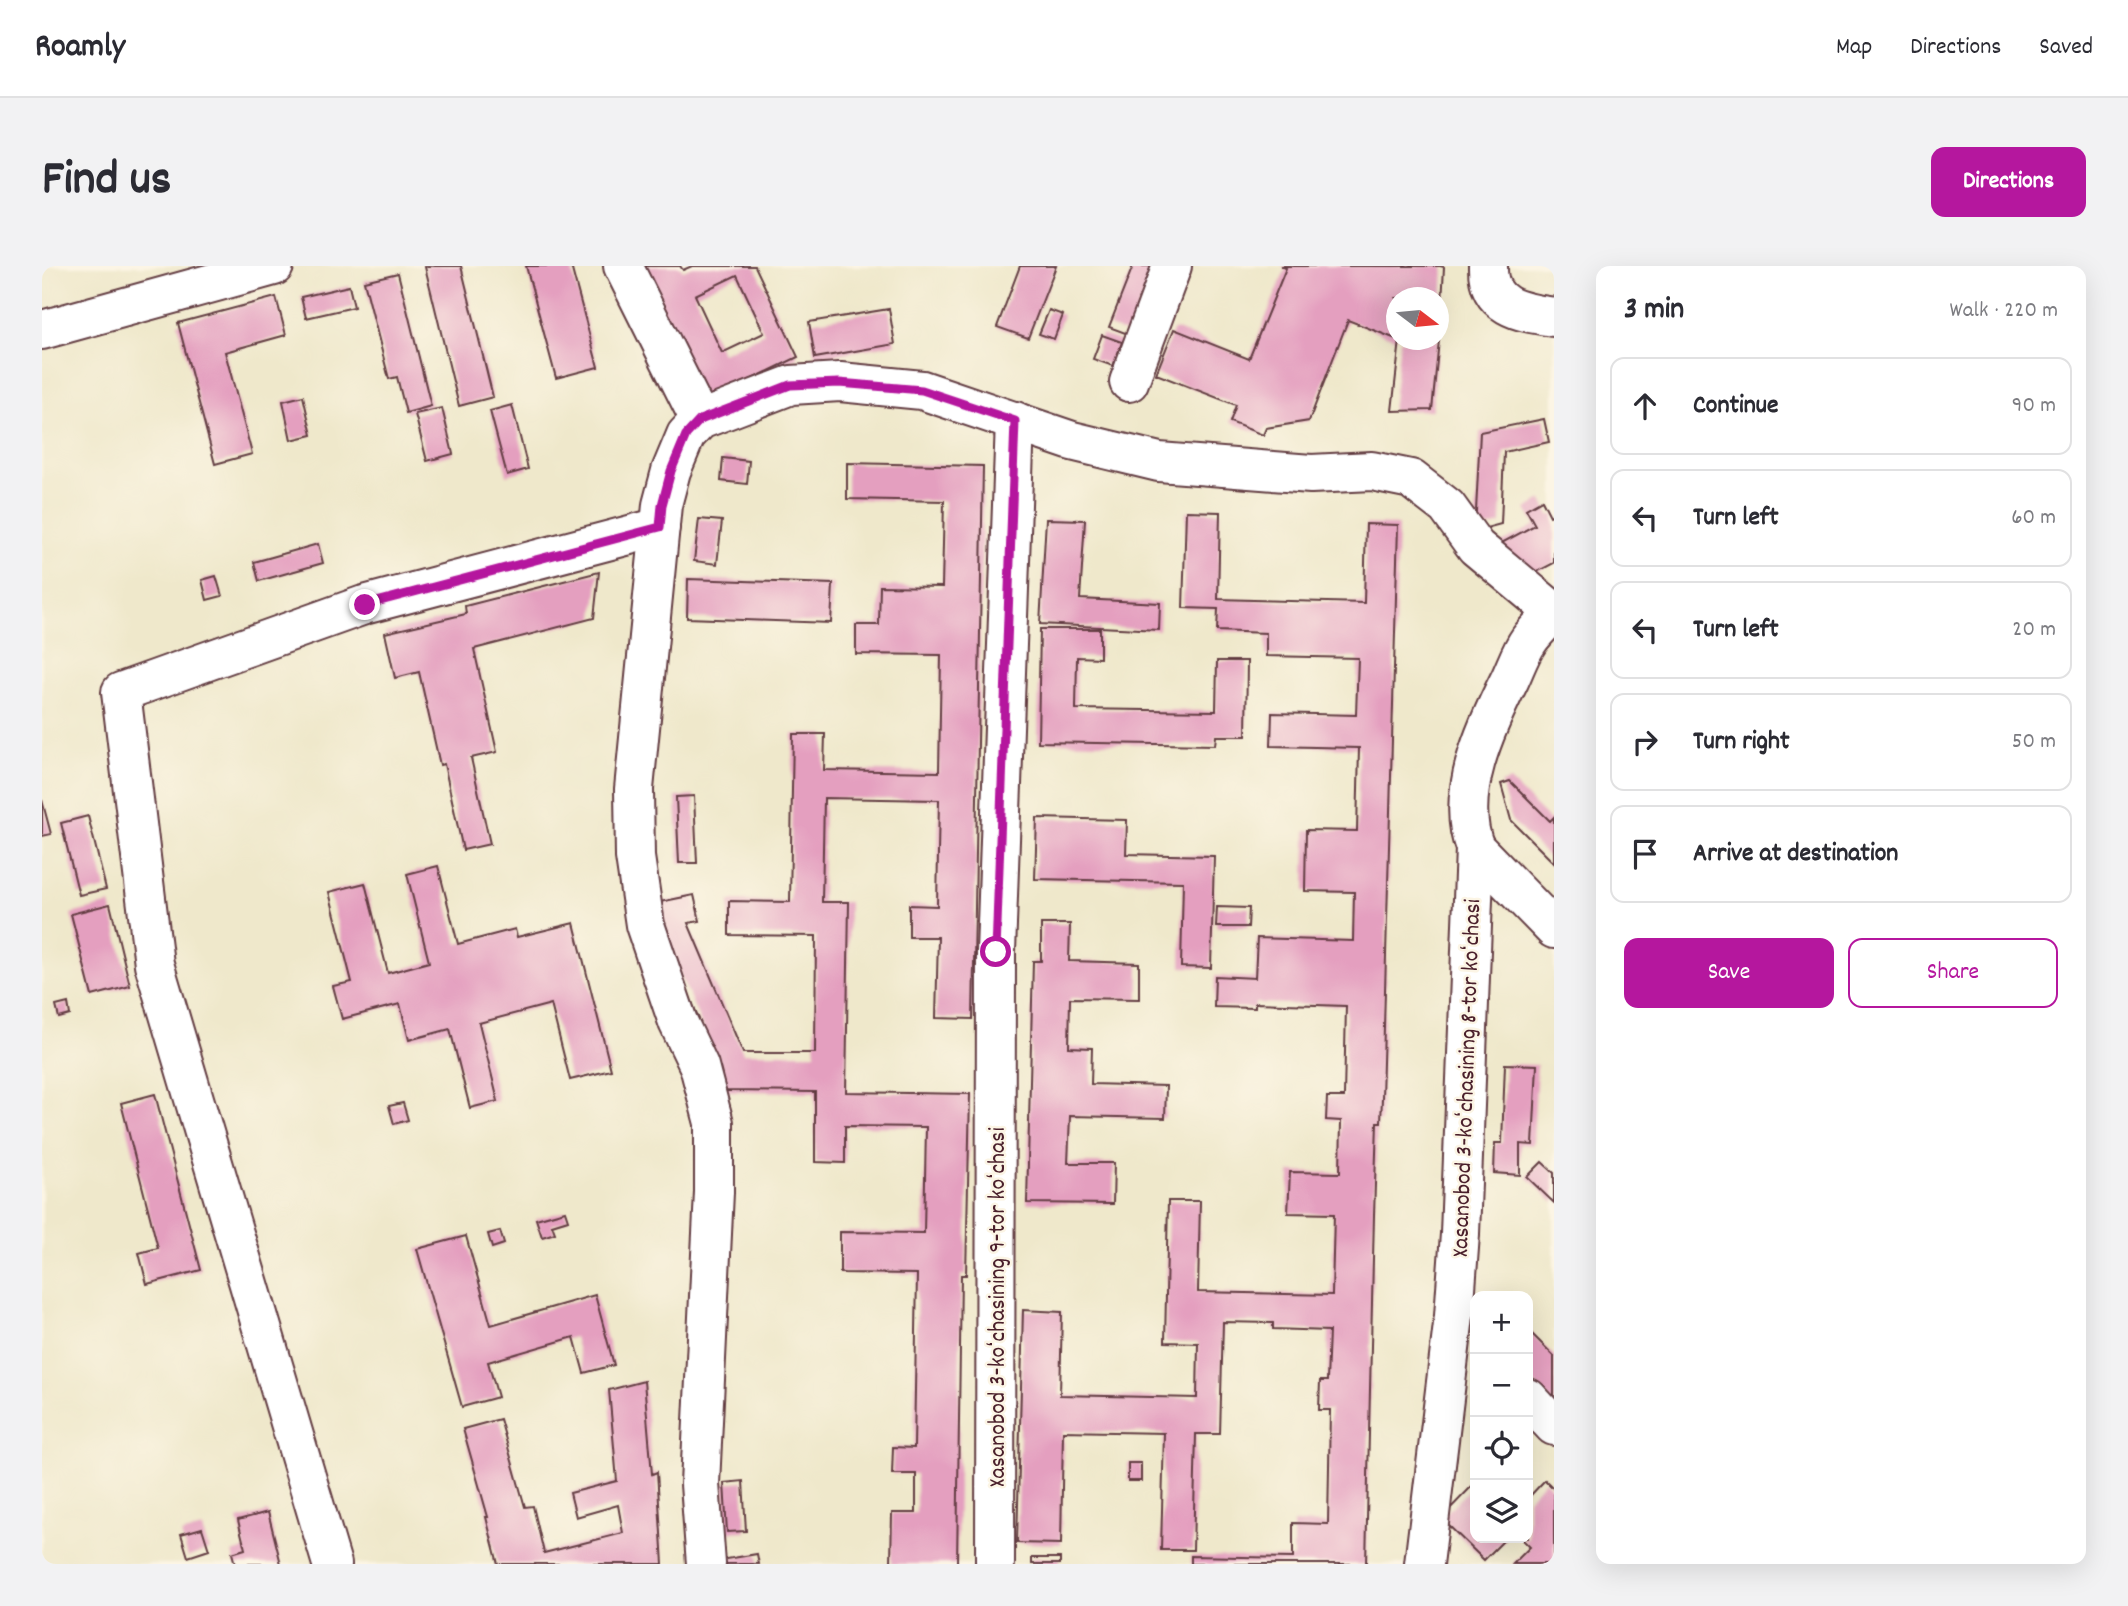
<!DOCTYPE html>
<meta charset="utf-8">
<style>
:root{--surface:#fff;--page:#f2f2f3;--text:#2b2b33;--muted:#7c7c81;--line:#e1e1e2;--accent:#b5179e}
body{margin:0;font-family:Dekko,sans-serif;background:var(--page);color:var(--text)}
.controls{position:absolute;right:21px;bottom:21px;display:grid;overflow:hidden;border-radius:14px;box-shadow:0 7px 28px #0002}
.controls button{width:63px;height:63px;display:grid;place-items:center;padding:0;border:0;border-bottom:2px solid var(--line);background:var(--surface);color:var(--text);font:35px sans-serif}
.compass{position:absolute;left:1344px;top:21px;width:63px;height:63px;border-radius:50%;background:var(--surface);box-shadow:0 7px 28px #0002;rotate:106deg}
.stop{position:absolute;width:21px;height:21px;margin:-16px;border:5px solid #b5179e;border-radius:50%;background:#fff}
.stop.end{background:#b5179e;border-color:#fff;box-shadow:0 2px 7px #0008}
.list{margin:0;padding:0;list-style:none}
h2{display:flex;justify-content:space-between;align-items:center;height:91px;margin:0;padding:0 28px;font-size:30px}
h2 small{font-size:23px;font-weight:400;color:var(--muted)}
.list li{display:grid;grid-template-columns:46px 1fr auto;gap:21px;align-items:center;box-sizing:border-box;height:98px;margin:0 14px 14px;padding:0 14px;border:2px solid var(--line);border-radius:14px}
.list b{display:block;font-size:26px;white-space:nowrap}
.list em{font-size:23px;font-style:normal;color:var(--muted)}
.actions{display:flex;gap:14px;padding:21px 28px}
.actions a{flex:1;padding:16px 0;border:2px solid var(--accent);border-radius:14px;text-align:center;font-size:24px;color:var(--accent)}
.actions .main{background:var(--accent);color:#fff}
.icon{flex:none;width:38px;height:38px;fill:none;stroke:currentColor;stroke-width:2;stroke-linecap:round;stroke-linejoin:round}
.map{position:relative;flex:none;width:1512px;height:1298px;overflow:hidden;border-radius:14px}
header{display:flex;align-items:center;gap:42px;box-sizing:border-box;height:98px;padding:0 35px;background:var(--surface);border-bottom:2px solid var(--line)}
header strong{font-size:33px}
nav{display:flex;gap:38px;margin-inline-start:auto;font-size:24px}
.intro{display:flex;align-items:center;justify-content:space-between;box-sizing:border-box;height:168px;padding:0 42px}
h1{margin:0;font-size:49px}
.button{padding:18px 32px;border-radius:14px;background:var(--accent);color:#fff;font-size:24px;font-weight:700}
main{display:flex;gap:42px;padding:0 42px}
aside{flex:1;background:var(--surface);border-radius:14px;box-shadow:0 7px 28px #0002}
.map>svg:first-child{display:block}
.building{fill:#e49fbf;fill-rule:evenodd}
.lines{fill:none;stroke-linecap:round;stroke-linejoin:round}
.minor-casing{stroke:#633d43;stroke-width:42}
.minor{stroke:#fff;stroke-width:38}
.route{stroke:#b5179e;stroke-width:9}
.labels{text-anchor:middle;stroke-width:5;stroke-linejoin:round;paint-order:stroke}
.street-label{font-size:24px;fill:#4a1f2b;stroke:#fcf5e5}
</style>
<header>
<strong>Roamly</strong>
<nav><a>Map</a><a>Directions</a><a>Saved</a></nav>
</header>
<div class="intro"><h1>Find us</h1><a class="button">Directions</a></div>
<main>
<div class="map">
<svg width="1512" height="1298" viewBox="0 0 1512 1298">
<rect width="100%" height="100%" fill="#fcf5e5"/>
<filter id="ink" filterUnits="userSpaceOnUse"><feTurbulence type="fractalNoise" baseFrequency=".0143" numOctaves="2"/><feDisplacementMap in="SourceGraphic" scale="14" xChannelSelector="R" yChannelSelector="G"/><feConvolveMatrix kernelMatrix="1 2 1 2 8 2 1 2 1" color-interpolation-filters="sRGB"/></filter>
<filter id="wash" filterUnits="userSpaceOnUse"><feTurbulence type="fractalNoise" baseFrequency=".00686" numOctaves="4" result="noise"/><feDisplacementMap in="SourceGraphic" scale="28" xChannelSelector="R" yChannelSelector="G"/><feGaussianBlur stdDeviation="1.57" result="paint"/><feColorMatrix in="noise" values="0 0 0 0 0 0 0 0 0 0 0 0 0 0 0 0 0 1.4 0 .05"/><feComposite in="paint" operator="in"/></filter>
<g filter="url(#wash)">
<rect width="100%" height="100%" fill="#efe8cb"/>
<g id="blocks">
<!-- building -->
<g class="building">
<path d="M 386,0 L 419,0 L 451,131 L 417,140 L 383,1 Z"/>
<path d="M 484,0 L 529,0 L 556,101 L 514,112 Z"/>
<path d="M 595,0 L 638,0 L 641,4 L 650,0 L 713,0 L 756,91 L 662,136 ZM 695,9 L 722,67 L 680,87 L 653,29 Z"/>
<path d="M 978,0 L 1014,0 L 986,72 L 955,61 Z"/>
<path d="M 1091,0 L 1113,0 L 1086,68 L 1067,61 Z"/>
<path d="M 1239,0 L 1398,0 L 1402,1 L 1399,55 L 1396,55 L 1396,32 L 1354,32 L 1354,73 L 1306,54 L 1267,155 L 1224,162 L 1221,169 L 1188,156 L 1194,139 L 1114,108 L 1132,63 L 1207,93 L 1244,2 Z"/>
<path d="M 356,7 L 389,140 L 364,147 L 355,111 L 347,113 L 322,15 Z"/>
<path d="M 307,20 L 312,41 L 264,52 L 259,31 Z"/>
<path d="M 234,31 L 244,69 L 183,86 L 210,188 L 173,198 L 136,57 Z"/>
<path d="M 847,43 L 853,78 L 773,92 L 767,56 Z"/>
<path d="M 1007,44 L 1021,49 L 1012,73 L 997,68 Z"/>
<path d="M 1060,69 L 1080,76 L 1071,100 L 1051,93 Z"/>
<path d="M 1358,74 L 1397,74 L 1390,144 L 1350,145 Z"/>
<path d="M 261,130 L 270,169 L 249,174 L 241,135 Z"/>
<path d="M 470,139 L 486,203 L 465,209 L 448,145 Z"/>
<path d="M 400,142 L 411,188 L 385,195 L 373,148 Z"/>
<path d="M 1502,153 L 1507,176 L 1462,186 L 1459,258 L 1433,265 L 1438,166 Z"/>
<path d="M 681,192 L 707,195 L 705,218 L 679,215 Z"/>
<path d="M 805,197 L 941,200 L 931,753 L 894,752 L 896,671 L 867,671 L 867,639 L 895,640 L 897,534 L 782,532 L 780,636 L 807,636 L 804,826 L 928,828 L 924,1009 L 919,1009 L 915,1298 L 849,1298 L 850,1247 L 874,1247 L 874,1208 L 850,1208 L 851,1181 L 872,1182 L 875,1008 L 798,1007 L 798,966 L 882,967 L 884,861 L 803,860 L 803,897 L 773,896 L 773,826 L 684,825 L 655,748 L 618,662 L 613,637 L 652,629 L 658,655 L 646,657 L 701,787 L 773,787 L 774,670 L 687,669 L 687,635 L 748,636 L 751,468 L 783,468 L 782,504 L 897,506 L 899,389 L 814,388 L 814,359 L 837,359 L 838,320 L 900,321 L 902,235 L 805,233 Z"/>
<path d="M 1500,234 L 1508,250 L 1512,248 L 1512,297 L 1489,309 L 1454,280 L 1493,259 L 1484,243 Z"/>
<path d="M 1144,245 L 1178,246 L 1176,333 L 1322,337 L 1324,258 L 1356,259 L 1340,832 L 1339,856 L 1335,856 L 1332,949 L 1324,1298 L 1149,1298 L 1149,1290 L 1251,1292 L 1251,1257 L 1286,1258 L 1288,1144 L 1277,1144 L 1278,1115 L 1285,1115 L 1287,1065 L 1231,1063 L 1231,1057 L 1181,1056 L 1178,1168 L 1154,1168 L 1151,1284 L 1119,1284 L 1122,1167 L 1021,1165 L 1019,1278 L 975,1277 L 981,1044 L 1020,1046 L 1018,1129 L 1155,1132 L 1156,1077 L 1123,1076 L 1126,935 L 1158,935 L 1156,1026 L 1290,1029 L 1292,948 L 1246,947 L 1248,906 L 1298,907 L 1299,855 L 1284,854 L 1285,831 L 1302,831 L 1304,740 L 1213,737 L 1213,742 L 1172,741 L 1173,710 L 1213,712 L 1215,672 L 1311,675 L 1312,626 L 1263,625 L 1264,564 L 1315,565 L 1317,482 L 1229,480 L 1230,447 L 1314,449 L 1316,392 L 1224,390 L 1224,367 L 1175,365 L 1176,343 L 1141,342 Z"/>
<path d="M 657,253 L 680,255 L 675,298 L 652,295 Z"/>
<path d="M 1004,253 L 1043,254 L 1038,333 L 1118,337 L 1117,364 L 998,358 Z"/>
<path d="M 276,278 L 281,297 L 217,315 L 212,296 Z"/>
<path d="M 557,306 L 552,352 L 432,383 L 455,486 L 429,492 L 448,578 L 421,584 L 402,498 L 398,499 L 377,406 L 353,412 L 343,367 L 424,348 L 423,340 Z"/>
<path d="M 174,310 L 180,330 L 165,334 L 160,314 Z"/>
<path d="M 646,313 L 791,318 L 789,357 L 645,352 Z"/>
<path d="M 998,363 L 1058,363 L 1058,392 L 1035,391 L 1034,443 L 1174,445 L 1175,395 L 1205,395 L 1204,470 L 1174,470 L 1173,479 L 996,476 Z"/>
<path d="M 1468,515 L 1508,555 L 1512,551 L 1512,597 L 1469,554 L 1459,518 Z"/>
<path d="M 652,530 L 655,597 L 637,597 L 634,531 Z"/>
<path d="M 0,534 L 9,568 L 0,570 Z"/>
<path d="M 46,550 L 64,623 L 37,629 L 19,557 Z"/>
<path d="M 995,552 L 1085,554 L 1084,588 L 1172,590 L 1169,702 L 1139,701 L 1141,616 L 993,613 Z"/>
<path d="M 396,600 L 416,678 L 473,663 L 475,671 L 532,657 L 569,804 L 528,814 L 509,738 L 437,757 L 456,835 L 428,842 L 408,763 L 367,774 L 358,738 L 300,753 L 291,720 L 310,716 L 287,626 L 323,617 L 346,707 L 387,696 L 365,608 Z"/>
<path d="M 68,638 L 88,720 L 50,730 L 29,648 Z"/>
<path d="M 1175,641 L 1207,642 L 1206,661 L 1174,661 Z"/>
<path d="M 999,658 L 1028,658 L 1027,695 L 1097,697 L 1097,733 L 1028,732 L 1027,781 L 1050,782 L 1049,818 L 1124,820 L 1123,852 L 1028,850 L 1026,897 L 1072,897 L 1071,938 L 985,937 L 991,695 L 999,695 Z"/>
<path d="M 26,737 L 28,749 L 17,752 L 14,740 Z"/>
<path d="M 1463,798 L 1495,799 L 1491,879 L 1478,878 L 1478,909 L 1452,907 L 1453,877 L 1460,877 Z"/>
<path d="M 113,828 L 159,1004 L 105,1018 L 97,987 L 116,982 L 79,837 Z"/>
<path d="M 361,837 L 366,854 L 352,858 L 347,840 Z"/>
<path d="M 1500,896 L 1512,907 L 1512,937 L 1485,911 Z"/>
<path d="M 523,945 L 526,954 L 510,959 L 513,967 L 500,971 L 494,953 Z"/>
<path d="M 458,965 L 462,978 L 450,982 L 446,968 Z"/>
<path d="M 424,970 L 449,1059 L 553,1029 L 572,1099 L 542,1107 L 532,1071 L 446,1096 L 456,1131 L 420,1141 L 375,983 Z"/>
<path d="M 1486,1064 L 1512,1090 L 1512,1138 L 1486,1111 Z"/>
<path d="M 602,1115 L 610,1208 L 615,1206 L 621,1298 L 456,1298 L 444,1251 L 446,1251 L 421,1163 L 458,1153 L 483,1241 L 491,1240 L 502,1287 L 581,1267 L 576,1239 L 534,1251 L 528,1227 L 575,1215 L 567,1124 Z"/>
<rect x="1086" y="1197" width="13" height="18"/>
<path d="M 1503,1214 L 1512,1223 L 1512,1298 L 1471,1298 L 1488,1281 L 1479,1272 L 1486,1272 L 1486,1232 Z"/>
<path d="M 701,1215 L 704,1265 L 685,1266 L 682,1217 Z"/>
<path d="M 1433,1217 L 1433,1272 L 1464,1272 L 1442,1294 L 1399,1252 Z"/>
<path d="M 226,1246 L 239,1298 L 193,1298 L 190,1287 L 203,1283 L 196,1254 Z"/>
<path d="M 160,1262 L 167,1284 L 146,1291 L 139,1268 Z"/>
<path d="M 715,1288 L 717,1298 L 680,1298 L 679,1294 Z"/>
<rect x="990" y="1292" width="28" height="6"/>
</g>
</g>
</g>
<g filter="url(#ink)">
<use href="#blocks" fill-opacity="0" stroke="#633d43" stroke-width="2"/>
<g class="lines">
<defs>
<g id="minor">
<path d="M 581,0 L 658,154"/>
<path d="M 1446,0 C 1445,42 1479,46 1512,51"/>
<path d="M 0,64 L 232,0"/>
<path d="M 1087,116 L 1130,0"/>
<path d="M 1433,582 L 1512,663"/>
<path d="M 1486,1132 L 1512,1160"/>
<path d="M 290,1298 L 112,698 L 79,426 L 322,339 L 618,261"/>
<path d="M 664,1298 L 658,1218 L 672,926 L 672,857 L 657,800 L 636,756 L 603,659 L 593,591 L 592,523 L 620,239 L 629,205 L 644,169 L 658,154 L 749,119 L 798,116 L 880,124 L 1030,175 L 1117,196 L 1269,208 L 1330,205 L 1369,213 L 1405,241 L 1434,281 L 1512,346 C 1504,355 1494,364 1487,374 C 1479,385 1474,400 1468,413 C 1444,461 1412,529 1433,582 L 1418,968 L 1412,1050 L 1382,1298"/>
<path d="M 953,1298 L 954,686 L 973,155"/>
</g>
</defs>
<!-- minor casing -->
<use href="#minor" class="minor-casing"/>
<!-- minor -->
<use href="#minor" class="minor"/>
</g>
</g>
<g class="lines" filter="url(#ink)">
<!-- route -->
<path class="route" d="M 323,339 L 618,261 L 620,239 L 629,205 L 644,169 L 658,154 L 748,119 L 797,117 L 880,124 L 973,155 L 954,686"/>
</g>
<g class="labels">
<!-- street labels -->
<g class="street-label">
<text transform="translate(1423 812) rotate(-88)" y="8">Xasanobod 3-koʻchasining 8-tor koʻchasi</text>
<text transform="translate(954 1041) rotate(-90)" y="8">Xasanobod 3-koʻchasining 9-tor koʻchasi</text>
</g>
</g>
</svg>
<div class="controls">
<button>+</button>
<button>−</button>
<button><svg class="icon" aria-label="locate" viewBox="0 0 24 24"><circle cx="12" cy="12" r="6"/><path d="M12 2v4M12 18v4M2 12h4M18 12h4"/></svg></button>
<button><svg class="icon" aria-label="layers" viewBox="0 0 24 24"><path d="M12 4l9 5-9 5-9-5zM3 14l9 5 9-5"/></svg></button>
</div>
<svg class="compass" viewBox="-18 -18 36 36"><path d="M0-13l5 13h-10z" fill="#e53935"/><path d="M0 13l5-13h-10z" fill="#7c7c81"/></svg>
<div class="stop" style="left:954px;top:686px"></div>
<div class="stop end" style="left:323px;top:339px"></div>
</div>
<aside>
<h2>3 min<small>Walk · 220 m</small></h2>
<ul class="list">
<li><svg class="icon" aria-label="ahead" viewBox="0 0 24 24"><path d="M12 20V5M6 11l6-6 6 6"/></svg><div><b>Continue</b></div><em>90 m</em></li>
<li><svg class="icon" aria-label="left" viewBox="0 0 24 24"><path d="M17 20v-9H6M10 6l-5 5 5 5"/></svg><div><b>Turn left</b></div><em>60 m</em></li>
<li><svg class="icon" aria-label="left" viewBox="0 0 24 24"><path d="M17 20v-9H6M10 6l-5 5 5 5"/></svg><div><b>Turn left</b></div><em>20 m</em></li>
<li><svg class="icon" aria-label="right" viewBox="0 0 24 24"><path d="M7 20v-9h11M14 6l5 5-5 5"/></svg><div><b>Turn right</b></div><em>50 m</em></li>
<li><svg class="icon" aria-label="arrive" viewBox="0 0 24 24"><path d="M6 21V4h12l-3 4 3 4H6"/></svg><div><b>Arrive at destination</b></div></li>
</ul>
<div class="actions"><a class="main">Save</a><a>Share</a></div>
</aside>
</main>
